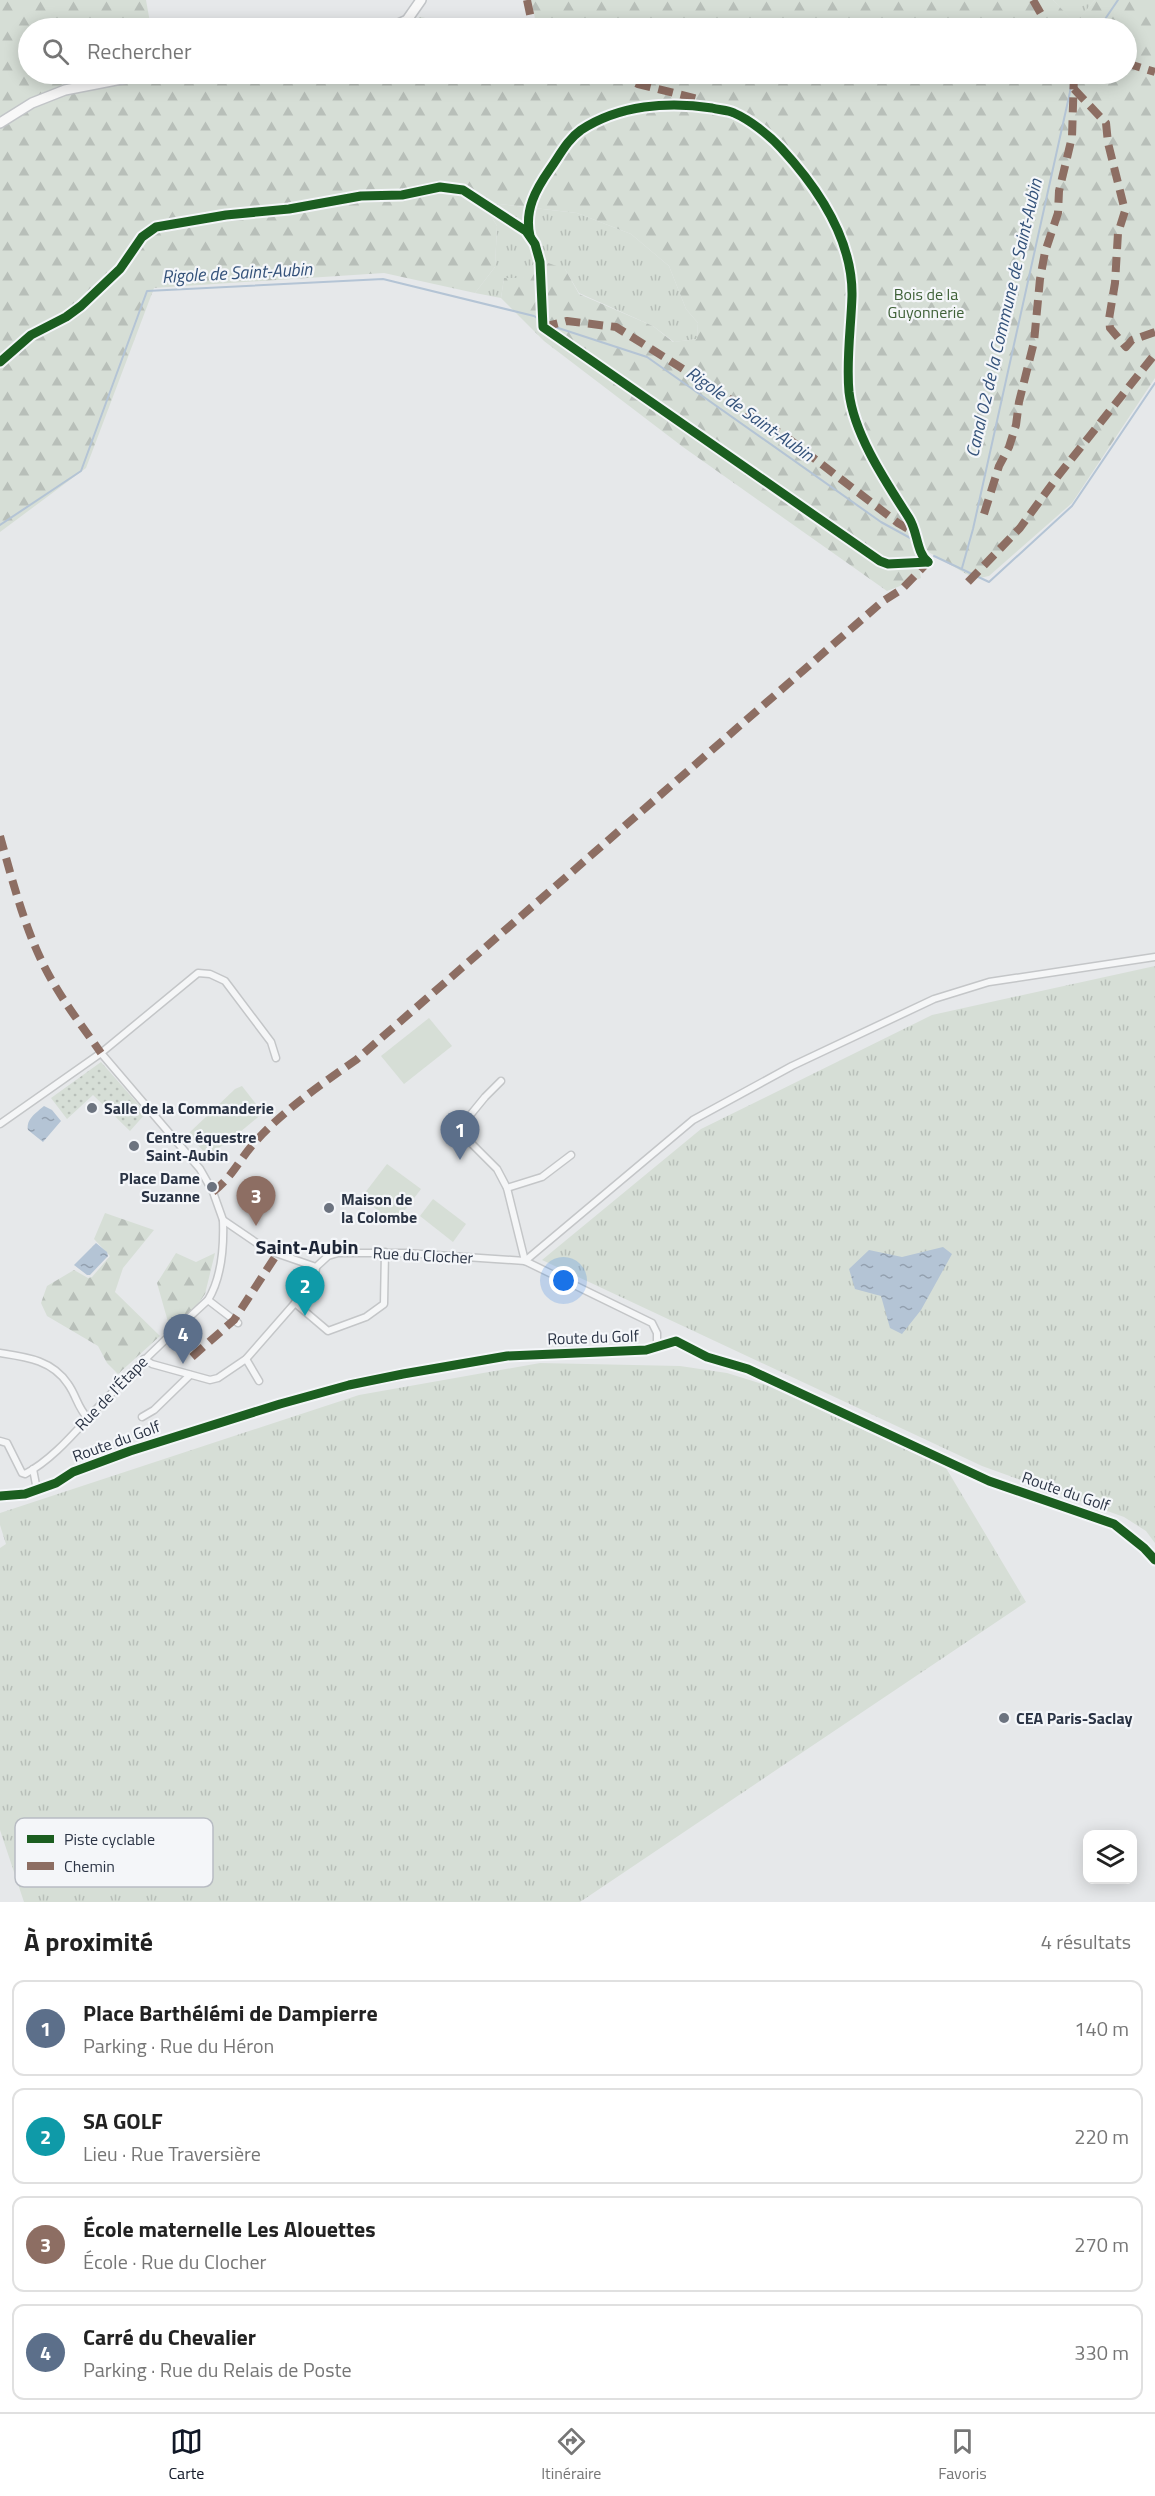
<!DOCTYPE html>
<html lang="fr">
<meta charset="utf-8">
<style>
:root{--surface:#fff;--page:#f2f2f2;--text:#222;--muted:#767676;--line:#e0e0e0;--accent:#111827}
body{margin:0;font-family:"Titillium Web",sans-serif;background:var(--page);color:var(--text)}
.controls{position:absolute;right:18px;bottom:18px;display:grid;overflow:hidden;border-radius:12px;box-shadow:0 3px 15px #0003}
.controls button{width:54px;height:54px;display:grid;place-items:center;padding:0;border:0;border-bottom:2px solid var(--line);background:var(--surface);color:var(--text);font:30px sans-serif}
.you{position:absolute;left:564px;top:1281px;width:21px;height:21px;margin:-15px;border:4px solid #fff;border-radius:50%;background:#1a73e8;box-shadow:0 0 0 9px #1a73e833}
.badge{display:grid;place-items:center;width:39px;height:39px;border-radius:50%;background:var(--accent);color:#fff;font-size:20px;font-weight:700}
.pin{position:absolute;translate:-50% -50px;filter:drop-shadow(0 2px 3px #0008)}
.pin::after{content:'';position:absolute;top:32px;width:21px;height:18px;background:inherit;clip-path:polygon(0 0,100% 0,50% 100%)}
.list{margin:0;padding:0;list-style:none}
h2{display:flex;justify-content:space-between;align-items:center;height:78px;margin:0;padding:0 24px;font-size:26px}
h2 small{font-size:20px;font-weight:400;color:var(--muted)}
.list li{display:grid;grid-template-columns:39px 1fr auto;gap:18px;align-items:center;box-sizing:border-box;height:96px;margin:0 12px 12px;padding:0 12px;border:2px solid var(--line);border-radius:12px}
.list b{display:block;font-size:22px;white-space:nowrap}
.list p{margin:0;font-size:20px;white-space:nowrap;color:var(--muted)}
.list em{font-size:20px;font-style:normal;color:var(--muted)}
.icon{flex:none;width:33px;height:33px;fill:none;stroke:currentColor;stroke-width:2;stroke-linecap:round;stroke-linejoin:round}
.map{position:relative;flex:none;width:1155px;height:1902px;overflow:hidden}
.search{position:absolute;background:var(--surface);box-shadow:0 3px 15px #0003;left:18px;right:18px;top:18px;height:66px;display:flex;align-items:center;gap:15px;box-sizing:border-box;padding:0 21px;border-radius:33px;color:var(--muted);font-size:22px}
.sheet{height:510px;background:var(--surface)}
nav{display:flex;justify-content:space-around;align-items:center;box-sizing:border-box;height:84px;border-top:2px solid var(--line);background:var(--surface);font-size:16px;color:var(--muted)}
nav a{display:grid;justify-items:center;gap:3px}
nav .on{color:var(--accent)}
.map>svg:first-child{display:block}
.grass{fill:url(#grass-tufts)}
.forest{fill:url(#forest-firs)}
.park{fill:#d6ded6}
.garden{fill:url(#garden-dots)}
.water{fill:url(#water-ripples)}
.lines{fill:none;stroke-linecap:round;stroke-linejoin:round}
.stream{stroke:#b4c4d5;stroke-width:2}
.street-casing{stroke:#c4c6c8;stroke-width:9}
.secondary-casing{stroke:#c4c6c8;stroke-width:11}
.primary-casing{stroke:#c2c5c8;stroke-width:12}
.street{stroke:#f5f6f7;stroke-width:6}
.secondary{stroke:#f8f8f8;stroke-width:8}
.primary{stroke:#f8f8f8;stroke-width:9}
.quiet{stroke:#8d6e63;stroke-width:8;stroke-dasharray:15 8;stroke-linecap:butt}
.cycleway-casing{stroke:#f4f6f9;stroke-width:13}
.cycleway{stroke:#1b5e20;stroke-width:9}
.poi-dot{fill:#6c737f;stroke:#f4f6f9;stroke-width:2}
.labels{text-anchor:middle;stroke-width:4.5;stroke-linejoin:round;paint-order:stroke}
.park-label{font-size:16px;fill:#3f6138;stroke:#f4f6f9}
.poi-label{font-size:16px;font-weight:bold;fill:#2b3445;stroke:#f4f6f9;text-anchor:start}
.street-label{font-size:16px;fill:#2b3445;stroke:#f4f6f9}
.water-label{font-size:18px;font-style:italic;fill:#34527a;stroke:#f4f6f9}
.quarter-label{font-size:20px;font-weight:bold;fill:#1d2536;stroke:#f4f6f9}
.key{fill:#f4f6f9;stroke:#b8bcc3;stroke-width:1.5}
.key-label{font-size:16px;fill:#2b3445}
</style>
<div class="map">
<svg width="1155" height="1902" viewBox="0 0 1155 1902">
<defs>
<pattern id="grass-tufts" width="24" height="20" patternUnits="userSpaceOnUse" patternTransform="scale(1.5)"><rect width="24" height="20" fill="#d6ded6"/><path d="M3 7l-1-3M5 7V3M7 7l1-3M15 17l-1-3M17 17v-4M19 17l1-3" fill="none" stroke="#b8bfb9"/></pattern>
<pattern id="forest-firs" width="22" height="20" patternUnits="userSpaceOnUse" patternTransform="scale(1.5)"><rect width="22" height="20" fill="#d6ded6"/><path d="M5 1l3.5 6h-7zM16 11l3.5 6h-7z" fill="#b8bfb9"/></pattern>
<pattern id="garden-dots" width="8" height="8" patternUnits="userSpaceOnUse" patternTransform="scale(1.5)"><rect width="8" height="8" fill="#d6ded6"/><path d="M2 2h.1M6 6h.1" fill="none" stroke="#b8bfb9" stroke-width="1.8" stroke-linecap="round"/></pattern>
<pattern id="water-ripples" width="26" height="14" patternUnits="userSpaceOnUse" patternTransform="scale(1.5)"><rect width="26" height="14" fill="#b4c4d5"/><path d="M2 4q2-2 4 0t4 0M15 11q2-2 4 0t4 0" fill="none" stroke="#93a0af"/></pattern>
</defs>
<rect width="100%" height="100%" fill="#e6e8ea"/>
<!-- grass -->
<g class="grass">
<path d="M 1053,0 L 1095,0 L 1075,24 Z"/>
<path d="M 483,202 L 577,213 L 631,234 L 669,266 L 686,309 L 698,323 L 697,339 L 674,342 L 653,326 L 579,293 L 565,269 L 523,278 L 504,278 L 501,298 L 475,293 L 495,267 L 497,226 Z"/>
<path d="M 1155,966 L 1155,1543 L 1146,1531 L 1124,1517 L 982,1466 L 542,1260 L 701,1129 L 932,1015 Z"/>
<path d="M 540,1363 L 680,1366 L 727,1373 L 766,1385 L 946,1468 L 1026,1602 L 580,1902 L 24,1902 L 0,1830 L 0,1548 L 6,1544 L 0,1525 L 0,1513 L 359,1395 Z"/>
</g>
<!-- forest -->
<g class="forest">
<path d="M 0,0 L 146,0 L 151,28 L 28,28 L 28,74 L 1126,74 L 1126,28 L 537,28 L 531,0 L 1053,0 L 1075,23 L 1095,0 L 1155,0 L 1155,378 L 1072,503 L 989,576 L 975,579 L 925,550 L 915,547 L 921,578 L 887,591 L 683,447 L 544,341 L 501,298 L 504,278 L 523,278 L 537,259 L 565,269 L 579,294 L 653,326 L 673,342 L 697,339 L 698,323 L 686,309 L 669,266 L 631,234 L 577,213 L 483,202 L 497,226 L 495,267 L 475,293 L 384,273 L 154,288 L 86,468 L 0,532 Z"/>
<path d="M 420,17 L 447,22 L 451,28 L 304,28 L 349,21 L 407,26 Z"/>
<path d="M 105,1213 L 154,1230 L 123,1268 L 115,1292 L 160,1336 L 118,1374 L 107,1363 L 98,1346 L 47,1316 L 41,1303 L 47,1286 L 74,1270 L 88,1278 L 92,1277 L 110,1256 L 94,1239 Z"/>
<path d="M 176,1253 L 196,1262 L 215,1253 L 205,1294 L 198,1304 L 170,1329 L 157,1283 Z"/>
</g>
<!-- park -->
<g class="park">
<path d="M 429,1018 L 452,1046 L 404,1084 L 381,1056 Z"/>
<path d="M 242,1086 L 263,1113 L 228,1142 L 207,1155 L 188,1134 L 235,1089 Z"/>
<path d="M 387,1164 L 421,1189 L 395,1223 L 361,1198 Z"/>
<path d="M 433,1199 L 466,1224 L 453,1242 L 420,1216 Z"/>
</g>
<!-- garden -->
<path class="garden" d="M 101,1062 L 146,1113 L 130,1131 L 93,1095 L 67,1119 L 51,1098 Z"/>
<!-- water -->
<g class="water">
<path d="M 44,1106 L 52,1110 L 61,1121 L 43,1142 L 28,1130 C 26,1119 36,1113 44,1106 Z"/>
<path d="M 96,1243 L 107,1252 L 108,1256 L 90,1275 L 87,1275 L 74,1265 Z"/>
<path d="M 943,1247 L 952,1254 L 921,1310 L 902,1334 L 890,1328 L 881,1296 L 855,1289 L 849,1269 L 869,1250 L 902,1257 Z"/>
</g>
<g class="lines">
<!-- stream -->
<g class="stream">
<path d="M 1099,28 L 1118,0"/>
<path d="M 546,324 L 647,357 L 881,522 L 912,539 L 920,555"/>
<path d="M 0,525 L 81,471 L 147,291 L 383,279 L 534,316 L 540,320"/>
<path d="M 934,556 L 989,582 L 1072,506 L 1155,383"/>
<path d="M 962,568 L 973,529 L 1070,92 L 1072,74"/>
</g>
<defs>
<g id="street">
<path d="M 101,1053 L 200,1169 L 213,1192 L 223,1220 L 267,1250 L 316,1267 L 328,1256 L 338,1253 L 406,1253 L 525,1261 L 652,1323 L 657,1333 L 657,1346"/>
<path d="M 501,1081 L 485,1097 L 458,1130 L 497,1169 L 507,1188 L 525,1261"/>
<path d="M 0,1124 L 101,1053 L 198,973 L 210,974 L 225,981 L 271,1042 L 276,1058"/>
<path d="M 507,1188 L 542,1177 L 571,1155"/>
<path d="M 525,1261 L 693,1120 L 792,1066 L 934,999 L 989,982 L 1155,957"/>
<path d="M 208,1300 L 238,1323"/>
<path d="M 295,1303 L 328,1331 L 366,1317 L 384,1304 L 385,1252"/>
<path d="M 0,1353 C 26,1357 52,1360 68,1384 C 76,1395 78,1408 87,1417"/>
<path d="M 144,1359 L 152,1364 L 210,1380 L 218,1378 L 246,1359 L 295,1303 L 315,1277 L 316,1267"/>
<path d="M 246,1359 L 259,1381"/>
<path d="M 142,1417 L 154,1410 L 190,1375"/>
<path d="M 0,1441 L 7,1443 L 22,1473 L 25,1474 C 57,1457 81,1424 106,1399 C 139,1364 173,1332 208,1300 C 222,1277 224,1247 223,1220"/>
<path d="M 33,1469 L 37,1490"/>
</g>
<path id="secondary" d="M 0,1496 L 25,1494 L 56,1483 L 73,1472 L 130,1451 L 280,1404 L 349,1385 L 403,1374 L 507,1356 L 646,1350 L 676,1341 L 707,1357 L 748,1369 L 989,1481 L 1114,1524 L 1144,1548 L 1155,1560"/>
<g id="primary">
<path d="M 390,28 L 407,20 L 421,0"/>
<path d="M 0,123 L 32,103 L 65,90 L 147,74"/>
</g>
</defs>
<!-- street casing -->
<use href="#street" class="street-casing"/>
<!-- secondary casing -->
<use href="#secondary" class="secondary-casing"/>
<!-- primary casing -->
<use href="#primary" class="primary-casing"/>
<!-- street -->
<use href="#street" class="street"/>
<!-- secondary -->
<use href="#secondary" class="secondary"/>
<!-- primary -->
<use href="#primary" class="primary"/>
<!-- quiet -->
<g class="quiet">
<path d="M 527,0 L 533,28"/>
<path d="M 1033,0 L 1048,26 L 1052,28"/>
<path d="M 1126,63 L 1155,72"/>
<path d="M 615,74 L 638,84 L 698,99"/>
<path d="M 1074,89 L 1106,123 L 1108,143 L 1125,211 L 1118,233 L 1115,283 L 1109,319 L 1110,328 L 1126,347 L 1132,340 L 1155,332"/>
<path d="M 543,327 L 567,321 L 616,327 L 723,394 L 751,416 L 785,436 L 898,523 L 915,533"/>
<path d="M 984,514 L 999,466 L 1009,447 L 1016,425 L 1019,402 L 1034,342 L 1040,279 L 1045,252 L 1058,213 L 1059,191 L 1072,137 L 1074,74"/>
<path d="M 968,582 L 1020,528 L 1058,476 L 1155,354"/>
<path d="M 0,836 C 14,886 27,939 54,984 C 68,1008 85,1030 101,1053"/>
<path d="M 213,1192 C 233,1176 239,1160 255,1142 C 284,1110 320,1085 356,1060 L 883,601 L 902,589 L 928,562"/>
<path d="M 192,1357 L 234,1320 L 277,1254"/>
</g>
<defs>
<g id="cycleway">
<path d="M 530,236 C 524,210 536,189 550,169 C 560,155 567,140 581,130 C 619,105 668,101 712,108 C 719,110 728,110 734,113 C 750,120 769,135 781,148 C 818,188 853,240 852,296 C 851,328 846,360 849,392 C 854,435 886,482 909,518 C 918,532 916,552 928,562"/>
<path d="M 0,362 L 31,335 L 66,317 L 81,306 L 120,269 L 142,237 L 156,227 L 226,215 L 289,209 L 361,196 L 402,195 L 440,187 L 463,190 L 526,231 L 535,244 L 540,262 L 543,327 L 880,561 L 888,564 L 928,562"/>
<path d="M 0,1496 L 25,1494 L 56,1483 L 73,1472 L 130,1451 L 280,1404 L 349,1385 L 403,1374 L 507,1356 L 646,1350 L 676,1341 L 707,1357 L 748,1369 L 989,1481 L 1114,1524 L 1144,1548 L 1155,1560"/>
</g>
</defs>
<!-- cycleway casing -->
<use href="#cycleway" class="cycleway-casing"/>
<!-- cycleway -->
<use href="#cycleway" class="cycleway"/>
</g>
<!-- markers -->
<g class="poi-dot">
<circle cx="92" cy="1108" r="6"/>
<circle cx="134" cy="1146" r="6"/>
<circle cx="212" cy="1187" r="6"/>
<circle cx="329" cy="1208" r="6"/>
<circle cx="1004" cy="1718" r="6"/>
</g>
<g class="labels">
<!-- park labels -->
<g class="park-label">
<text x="926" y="300">Bois de la<tspan x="926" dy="18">Guyonnerie</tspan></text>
</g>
<!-- poi labels -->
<g class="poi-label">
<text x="104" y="1114">Salle de la Commanderie</text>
<text x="146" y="1143">Centre équestre<tspan x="146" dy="18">Saint-Aubin</tspan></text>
<text x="200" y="1184" text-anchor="end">Place Dame<tspan x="200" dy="18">Suzanne</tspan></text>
<text x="341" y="1205">Maison de<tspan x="341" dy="18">la Colombe</tspan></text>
<text x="1016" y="1724">CEA Paris-Saclay</text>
</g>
<!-- street labels -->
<g class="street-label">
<text transform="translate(423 1255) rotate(3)" y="6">Rue du Clocher</text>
<text transform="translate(593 1337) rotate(-2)" y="6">Route du Golf</text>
<text transform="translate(111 1393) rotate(-46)" y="6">Rue de l'Étape</text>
<text transform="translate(116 1441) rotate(-20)" y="6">Route du Golf</text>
<text transform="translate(1066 1491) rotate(19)" y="6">Route du Golf</text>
</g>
<!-- water labels -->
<g class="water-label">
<text transform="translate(237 273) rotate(-3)" y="6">Rigole de Saint-Aubin</text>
<text transform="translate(1004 318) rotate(-77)" y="6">Canal 02 de la Commune de Saint-Aubin</text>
<text transform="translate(750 414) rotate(35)" y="6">Rigole de Saint-Aubin</text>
</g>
<!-- quarter labels -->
<g class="quarter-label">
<text x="307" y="1254">Saint-Aubin</text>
</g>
</g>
<!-- legend -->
<rect x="15" y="1818" width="198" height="69" rx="9" class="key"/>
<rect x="27" y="1835" width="27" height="8" fill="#1b5e20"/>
<rect x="27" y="1862" width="27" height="8" fill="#8d6e63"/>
<g class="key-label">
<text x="64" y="1845">Piste cyclable</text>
<text x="64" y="1872">Chemin</text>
</g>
</svg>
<div class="controls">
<button><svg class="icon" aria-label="layers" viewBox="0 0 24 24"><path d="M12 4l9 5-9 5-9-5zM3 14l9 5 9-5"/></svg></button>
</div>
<div class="you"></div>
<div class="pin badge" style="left:460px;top:1160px;background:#5c6f8a">1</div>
<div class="pin badge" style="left:305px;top:1316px;background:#0f9aa8">2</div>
<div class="pin badge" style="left:256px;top:1226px;background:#8d6e63">3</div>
<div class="pin badge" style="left:183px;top:1364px;background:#5c6f8a">4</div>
<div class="search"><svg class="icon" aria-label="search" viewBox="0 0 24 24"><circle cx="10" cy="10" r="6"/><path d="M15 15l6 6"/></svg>Rechercher</div>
</div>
<section class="sheet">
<h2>À proximité<small>4 résultats</small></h2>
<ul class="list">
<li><span class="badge" style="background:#5c6f8a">1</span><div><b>Place Barthélémi de Dampierre</b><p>Parking · Rue du Héron</p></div><em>140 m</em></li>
<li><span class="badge" style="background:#0f9aa8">2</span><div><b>SA GOLF</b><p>Lieu · Rue Traversière</p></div><em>220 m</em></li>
<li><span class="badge" style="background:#8d6e63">3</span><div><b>École maternelle Les Alouettes</b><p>École · Rue du Clocher</p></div><em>270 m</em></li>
<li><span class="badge" style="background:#5c6f8a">4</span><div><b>Carré du Chevalier</b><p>Parking · Rue du Relais de Poste</p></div><em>330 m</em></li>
</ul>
</section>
<nav>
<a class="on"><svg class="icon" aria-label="map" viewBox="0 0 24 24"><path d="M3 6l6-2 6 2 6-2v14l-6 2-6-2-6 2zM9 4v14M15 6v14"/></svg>Carte</a>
<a><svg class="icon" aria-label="directions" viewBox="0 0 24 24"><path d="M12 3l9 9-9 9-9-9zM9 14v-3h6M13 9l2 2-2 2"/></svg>Itinéraire</a>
<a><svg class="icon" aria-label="saved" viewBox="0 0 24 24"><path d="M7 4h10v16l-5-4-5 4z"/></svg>Favoris</a>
</nav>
